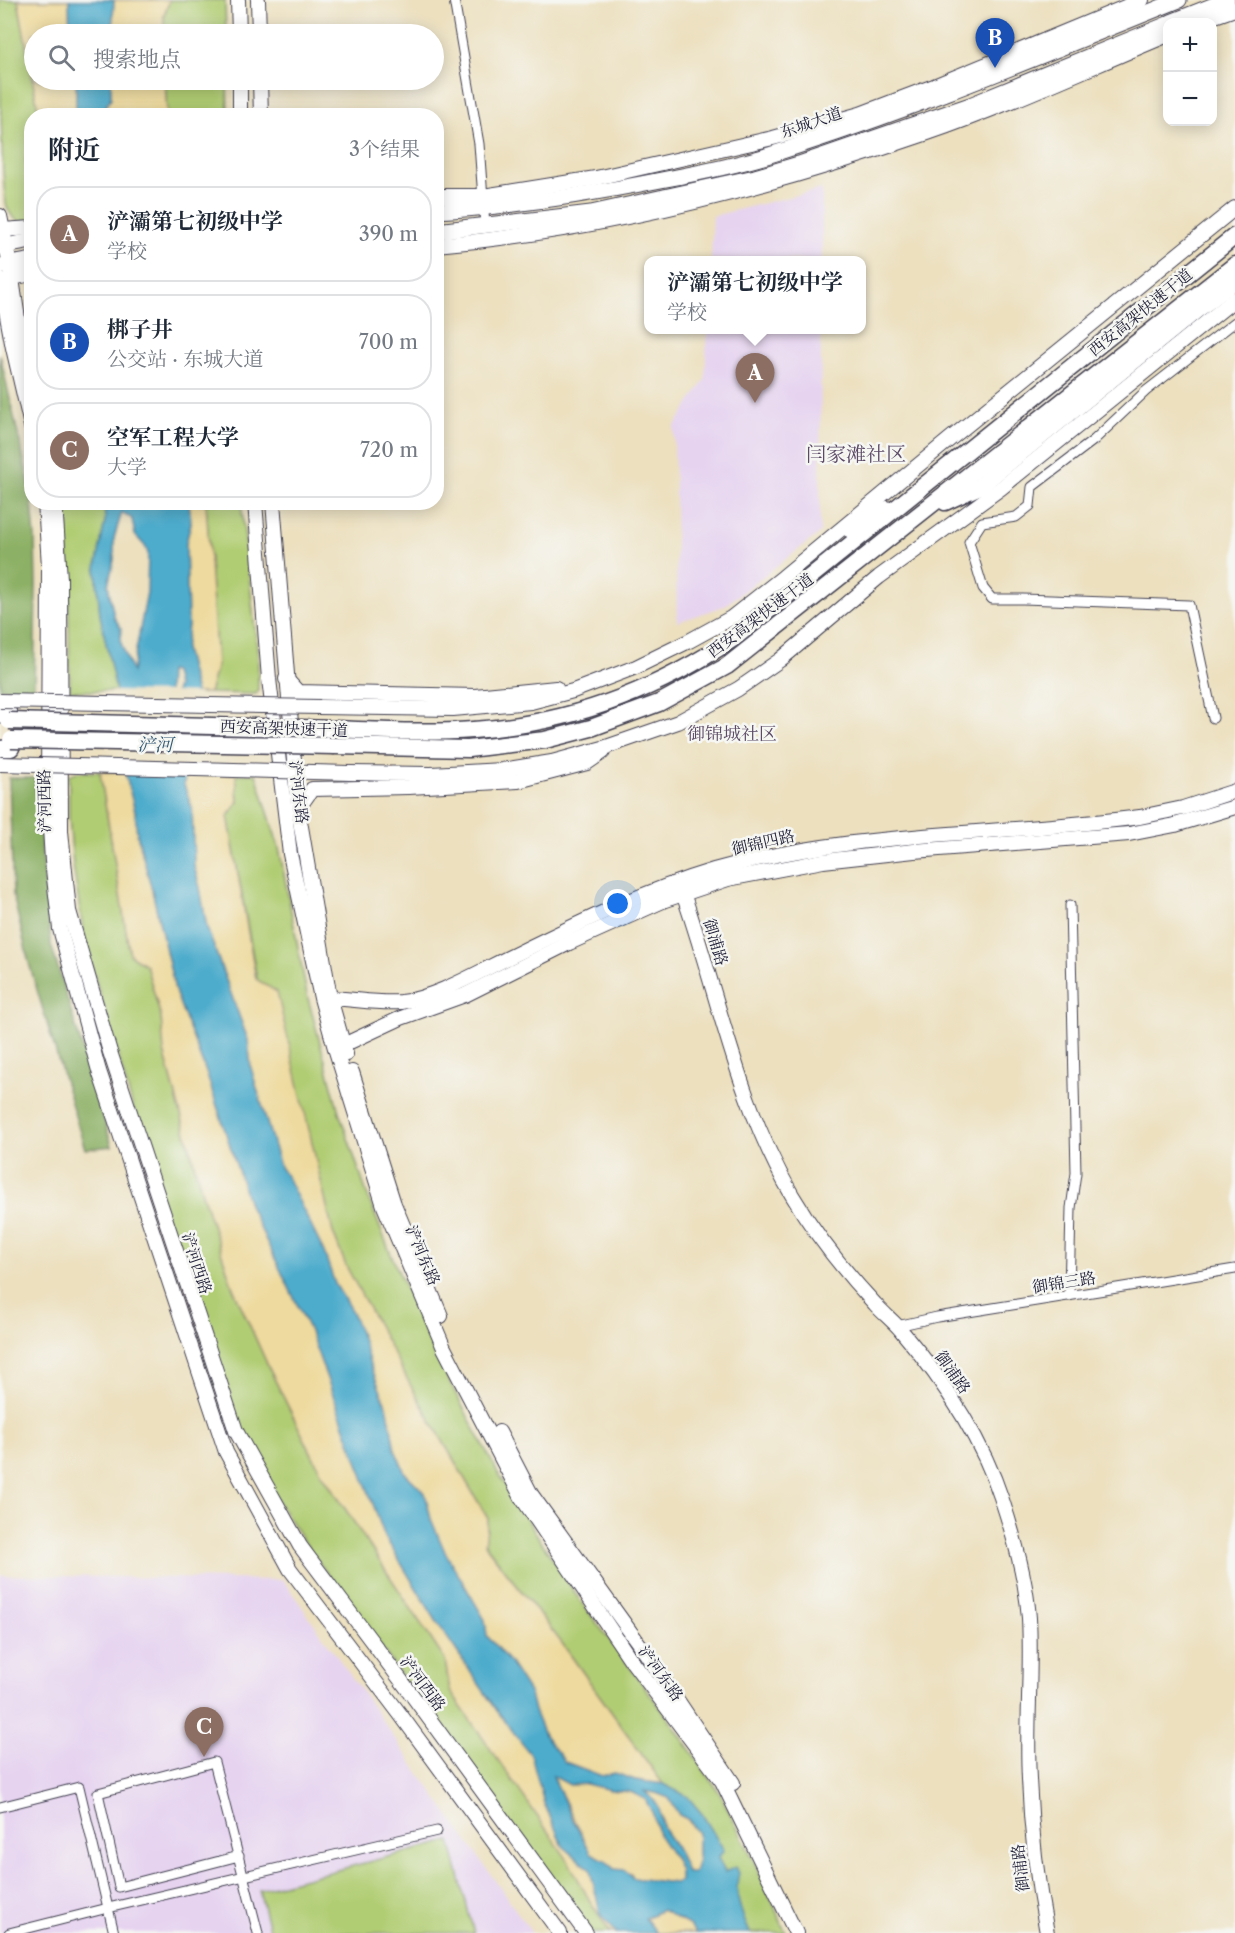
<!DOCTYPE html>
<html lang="zh">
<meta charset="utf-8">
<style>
:root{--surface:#fff;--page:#f6f6f7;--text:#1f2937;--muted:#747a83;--line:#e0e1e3;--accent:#1a73e8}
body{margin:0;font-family:"Libre Caslon Text","Noto Serif SC",serif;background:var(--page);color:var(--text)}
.controls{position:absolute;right:18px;top:18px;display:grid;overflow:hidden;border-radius:12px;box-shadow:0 3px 15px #0003}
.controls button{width:54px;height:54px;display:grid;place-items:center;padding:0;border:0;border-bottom:2px solid var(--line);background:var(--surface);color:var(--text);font:30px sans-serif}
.you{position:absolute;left:618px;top:904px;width:21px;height:21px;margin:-15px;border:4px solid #fff;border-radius:50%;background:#1a73e8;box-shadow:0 0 0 9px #1a73e833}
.badge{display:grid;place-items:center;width:39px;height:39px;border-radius:50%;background:var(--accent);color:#fff;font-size:20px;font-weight:700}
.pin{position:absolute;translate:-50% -50px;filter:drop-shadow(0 2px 3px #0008)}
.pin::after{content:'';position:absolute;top:32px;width:21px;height:18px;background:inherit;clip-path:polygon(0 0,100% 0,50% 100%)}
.popup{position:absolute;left:644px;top:256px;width:222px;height:78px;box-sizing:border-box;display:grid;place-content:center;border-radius:12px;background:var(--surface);filter:drop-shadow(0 2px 4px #0005);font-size:20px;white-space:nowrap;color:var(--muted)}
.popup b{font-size:22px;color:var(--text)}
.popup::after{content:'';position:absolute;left:50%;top:100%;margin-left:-12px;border:12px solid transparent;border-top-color:var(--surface)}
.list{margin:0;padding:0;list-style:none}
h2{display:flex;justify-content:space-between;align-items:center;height:78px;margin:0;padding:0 24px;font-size:26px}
h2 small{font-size:20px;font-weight:400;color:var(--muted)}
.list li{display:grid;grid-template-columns:39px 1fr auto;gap:18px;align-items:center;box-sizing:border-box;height:96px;margin:0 12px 12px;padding:0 12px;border:2px solid var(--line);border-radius:24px}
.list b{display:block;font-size:22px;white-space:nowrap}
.list p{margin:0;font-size:20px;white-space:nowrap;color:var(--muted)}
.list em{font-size:20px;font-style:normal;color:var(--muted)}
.icon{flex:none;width:33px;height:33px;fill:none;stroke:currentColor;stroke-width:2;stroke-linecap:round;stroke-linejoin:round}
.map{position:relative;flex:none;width:1235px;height:1933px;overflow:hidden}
.search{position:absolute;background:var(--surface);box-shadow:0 3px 15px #0003;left:24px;top:24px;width:420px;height:66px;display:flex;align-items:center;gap:15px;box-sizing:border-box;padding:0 21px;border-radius:33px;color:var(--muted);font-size:22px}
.panel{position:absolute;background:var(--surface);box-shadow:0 3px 15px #0003;left:24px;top:108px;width:420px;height:402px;border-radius:24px}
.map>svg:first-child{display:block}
.built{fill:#e6d3f0}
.green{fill:#b1cd73;stroke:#6a7857;stroke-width:1.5}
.forest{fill:#8cb065;stroke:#576950;stroke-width:1.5}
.sand{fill:#eeda9e;stroke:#887e6c;stroke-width:1.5}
.water{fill:#4daccc;stroke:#386784;stroke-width:1.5;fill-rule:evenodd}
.pier{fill:#ece0bf}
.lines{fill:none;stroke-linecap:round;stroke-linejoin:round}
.street-casing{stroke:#403e4f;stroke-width:11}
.secondary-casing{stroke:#403e4f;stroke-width:16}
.primary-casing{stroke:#403e4f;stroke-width:17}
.highway-casing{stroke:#403e4f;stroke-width:19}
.street{stroke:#fff;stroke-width:9}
.secondary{stroke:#fff;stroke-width:14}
.primary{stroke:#fff;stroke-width:15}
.highway{stroke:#fff;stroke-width:16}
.secondary-bridge-casing{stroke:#403e4f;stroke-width:16;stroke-linecap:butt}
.highway-bridge-casing{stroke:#403e4f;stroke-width:19;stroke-linecap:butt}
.secondary-bridge{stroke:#fff;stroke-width:14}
.highway-bridge{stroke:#fff;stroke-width:16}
.labels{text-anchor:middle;stroke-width:5;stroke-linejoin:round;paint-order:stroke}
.street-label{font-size:16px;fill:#22223b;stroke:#f6f6f2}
.neighbourhood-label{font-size:18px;fill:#5c4b67;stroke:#f6f6f2}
.water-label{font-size:18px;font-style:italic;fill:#335975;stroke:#f6f6f2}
.quarter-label{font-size:20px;fill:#5c4b67;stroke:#f6f6f2}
</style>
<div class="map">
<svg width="1235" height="1933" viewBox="0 0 1235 1933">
<rect width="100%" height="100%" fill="#f6f6f2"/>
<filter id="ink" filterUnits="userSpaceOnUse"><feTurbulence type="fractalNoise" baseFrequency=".0167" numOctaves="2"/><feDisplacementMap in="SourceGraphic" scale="12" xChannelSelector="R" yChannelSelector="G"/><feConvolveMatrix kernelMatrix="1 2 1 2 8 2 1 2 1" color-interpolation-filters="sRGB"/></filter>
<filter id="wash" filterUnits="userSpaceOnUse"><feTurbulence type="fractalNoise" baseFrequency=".008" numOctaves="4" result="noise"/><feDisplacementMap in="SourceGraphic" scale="24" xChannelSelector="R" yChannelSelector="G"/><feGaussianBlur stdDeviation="1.35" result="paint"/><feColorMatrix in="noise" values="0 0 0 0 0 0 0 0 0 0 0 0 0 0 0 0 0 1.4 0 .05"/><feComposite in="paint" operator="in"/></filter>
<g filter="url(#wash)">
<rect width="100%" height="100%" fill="#ece0bf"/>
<!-- built -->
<g class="built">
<path d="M 822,189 L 822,260 L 711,260 L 713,216 Z"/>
<path d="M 707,330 L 821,330 L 820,533 L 724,606 L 677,622 L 674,427 L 705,380 Z"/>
<path d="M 0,1575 L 283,1580 L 532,1933 L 0,1933 Z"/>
</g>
<!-- green -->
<g class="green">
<path d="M 0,0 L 18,0 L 39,115 L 32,116 L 31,159 L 26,159 L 31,183 L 31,224 C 20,224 11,218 7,207 C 4,195 4,182 3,170 C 0,114 0,56 0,0 Z"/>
<path d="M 170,0 L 225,0 L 226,34 L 164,34 L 164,15 Z"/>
<path d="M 165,80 L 227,80 L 228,115 L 167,115 Z"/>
<path d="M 65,503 L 104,503 L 105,521 L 96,569 L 100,615 L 116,691 L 70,691 L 68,550 Z"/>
<path d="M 206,503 L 241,503 L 258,657 L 258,691 L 256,694 L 209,693 L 217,665 Z"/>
<path d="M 77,772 L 100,772 L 130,955 L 146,965 L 161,1017 L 164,1051 L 202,1193 L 233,1288 L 269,1368 L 321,1472 L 445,1660 L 450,1691 L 568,1859 L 590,1901 L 610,1933 L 589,1933 L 305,1543 L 254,1466 L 171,1237 L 85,943 L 73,864 L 69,817 L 69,775 Z"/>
<path d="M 236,774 L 256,774 L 279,848 L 307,995 L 339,1112 L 369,1200 L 389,1250 L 434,1353 L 498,1473 L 542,1543 L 581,1602 L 671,1722 L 719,1792 L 752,1857 L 786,1933 L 750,1933 L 740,1911 L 736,1883 L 726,1872 L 718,1858 L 723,1850 L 702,1814 L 687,1796 L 663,1784 L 561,1642 L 485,1544 L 488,1519 L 413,1390 L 346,1266 L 333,1233 L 305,1118 L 257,979 L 228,816 L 238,802 Z"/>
<path d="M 450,1841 L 474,1933 L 270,1933 L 259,1890 Z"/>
</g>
<!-- forest -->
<g class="forest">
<path d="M 0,355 L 31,491 L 35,538 L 36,586 L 34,689 L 0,688 Z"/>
<path d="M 9,778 L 35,778 L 51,945 L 112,1146 L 85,1149 L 29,963 L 13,895 Z"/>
</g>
<!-- sand -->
<g class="sand">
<path d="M 18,0 L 69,0 L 70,34 L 34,34 L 34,80 L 76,80 L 76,115 L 39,115 Z"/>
<path d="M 114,0 L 170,0 L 164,15 L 164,34 L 112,34 Z"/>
<path d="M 111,80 L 165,80 L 167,115 L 100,116 L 111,98 Z"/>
<path d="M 189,503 L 206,503 L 217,665 L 209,693 L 196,693 L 185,649 L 188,625 L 186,543 L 191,523 Z"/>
<path d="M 100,772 L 125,772 L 135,811 L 137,834 L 152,890 L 176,994 L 206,1072 L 250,1207 L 309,1329 L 385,1537 L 437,1622 L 498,1712 L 532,1755 L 544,1803 L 563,1846 L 590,1869 L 601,1916 L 617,1933 L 610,1933 L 590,1901 L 567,1859 L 450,1691 L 445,1660 L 321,1472 L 269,1368 L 233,1288 L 202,1193 L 164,1051 L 161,1017 L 146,965 L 130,955 Z"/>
<path d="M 185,773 L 236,774 L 238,802 L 228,816 L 256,979 L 277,992 L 333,1233 L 346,1266 L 413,1390 L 488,1519 L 485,1545 L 561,1642 L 663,1784 L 635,1780 L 615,1773 L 602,1776 L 565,1762 L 544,1735 L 534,1711 L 530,1694 L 510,1663 L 487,1636 L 485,1620 L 445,1552 L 431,1519 L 425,1493 L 405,1473 L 395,1450 L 388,1410 L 370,1364 L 362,1338 L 352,1312 L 335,1284 L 324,1252 L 287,1178 L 280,1167 L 251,1068 L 248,1040 L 207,928 L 200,888 L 194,866 L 192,808 L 184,785 Z"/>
<path d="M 552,1775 L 570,1785 L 587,1784 L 611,1790 L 631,1792 L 645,1799 L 653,1814 L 658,1834 L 676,1861 L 680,1871 L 680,1881 L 675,1883 L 633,1878 L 631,1874 L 614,1869 L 605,1860 L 591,1853 Z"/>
<path d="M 643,1791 L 656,1793 L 669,1798 L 679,1815 L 687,1819 L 698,1833 L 698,1859 L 694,1874 L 687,1873 C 683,1858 674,1844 665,1832 C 662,1827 663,1823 662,1818 C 659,1809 648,1799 643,1791 Z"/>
<path d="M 662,1910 L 689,1925 L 696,1933 L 657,1933 L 645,1918 Z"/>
</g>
<!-- water -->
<g class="water">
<path d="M 69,0 L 114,0 L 112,34 L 70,34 Z"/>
<path d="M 76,80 L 111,80 L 111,98 L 100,115 L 76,115 Z"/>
<path d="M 104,503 L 189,503 L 191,523 L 186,543 L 188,625 L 185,649 L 196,693 L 184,785 L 192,808 L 194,866 L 200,888 L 207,928 L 248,1040 L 251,1068 L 280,1167 L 287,1177 L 324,1252 L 335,1284 L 352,1312 L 362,1338 L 370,1364 L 388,1410 L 395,1450 L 405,1473 L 425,1493 L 431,1519 L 445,1552 L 485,1620 L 487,1636 L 510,1663 L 530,1694 L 534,1711 L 544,1735 L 565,1762 L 602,1776 L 615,1773 L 635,1780 L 663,1784 L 687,1796 L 702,1814 L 724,1850 L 718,1858 L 725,1872 L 736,1867 L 739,1873 C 733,1893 742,1915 750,1933 L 696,1933 L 689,1925 L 662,1910 L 645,1918 L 657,1933 L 617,1933 L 601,1916 L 590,1869 L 563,1846 L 544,1803 L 531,1755 L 498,1712 L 437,1622 L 385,1537 L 309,1329 L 250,1207 L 206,1072 L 176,994 L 152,890 L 137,834 L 135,811 L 125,772 L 116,691 L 100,615 L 96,568 L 105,521 ZM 122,512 L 132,519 L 135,535 L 145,546 L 148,553 L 147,592 L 132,672 L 121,643 L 121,628 L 114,617 L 108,585 L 114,560 L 114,538 ZM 169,671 L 174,672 L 177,686 L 170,712 L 167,711 ZM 553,1776 L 570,1785 L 587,1784 L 611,1790 L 631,1792 L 645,1799 L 653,1814 L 658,1834 L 676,1861 L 680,1871 L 680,1881 L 675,1883 L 633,1878 L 625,1870 L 614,1869 L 605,1860 L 591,1853 L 571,1816 ZM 644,1791 L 656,1793 L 669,1798 L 679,1815 L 688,1819 L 698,1833 L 698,1859 L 694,1873 L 687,1873 C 683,1858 674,1844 665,1831 C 660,1824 662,1813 657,1804 C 654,1799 648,1795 644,1791 Z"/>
</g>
<!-- pier -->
<path class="pier" d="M 113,691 L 171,692 L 170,700 L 173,692 L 199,693 L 199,720 L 188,773 L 122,772 L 118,756 Z"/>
</g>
<g filter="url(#ink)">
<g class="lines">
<defs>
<g id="street">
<path d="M 454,0 L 479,144 L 485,226"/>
<path d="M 1213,718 L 1189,605 L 1023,599 L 992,599 L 983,588 L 969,542 L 982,522 L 1016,517 L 1030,506 L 1032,487 L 1094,440 L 1146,391 L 1235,322"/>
<path d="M 1069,1296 L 1071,1208 L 1076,1173 L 1070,905"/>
<path d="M 897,1326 L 937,1317 L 1235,1269"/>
<path d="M 0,1807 L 79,1787 L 114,1933"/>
<path d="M 239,1856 L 119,1887 L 98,1793 L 214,1762 L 258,1933"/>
<path d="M 9,1933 L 108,1908 L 437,1831"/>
</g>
<g id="secondary">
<path d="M 238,0 L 239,34"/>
<path d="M 258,0 L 259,34"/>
<path d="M 1198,22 L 1235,9"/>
<path d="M 240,80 L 240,116"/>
<path d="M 260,80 L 261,116"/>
<path d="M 436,196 L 483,196 L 596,178 L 773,138 L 860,114 L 934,86 L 1142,0"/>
<path d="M 0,216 L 10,265 L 22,346 L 32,387"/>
<path d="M 2,230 L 32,228"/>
<path d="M 436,245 C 604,231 769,188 928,133 C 1009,105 1088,68 1168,35"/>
<path d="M 11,278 L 32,274"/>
<path d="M 0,279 L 13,348 L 32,430"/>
<path d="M 45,502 L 49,566 L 48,793 L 52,861 L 60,929 L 99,1071 L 226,1452 L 290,1569 L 400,1714 L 560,1933"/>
<path d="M 55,502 L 60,579 L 61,831 L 69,911 L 110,1052 L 236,1431 L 300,1546 L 409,1691 L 586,1933"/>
<path d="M 255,502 L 269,679 L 290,854 L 321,998 L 335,1048 L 384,1206 L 444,1348 L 522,1498 L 631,1660 L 722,1781 L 796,1933"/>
<path d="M 273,502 L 298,809 L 330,998 L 346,1054"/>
<path d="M 849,530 L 887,508"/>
<path d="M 286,679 L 298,692 L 475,696 L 556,688"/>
<path d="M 320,707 L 453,709 L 531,702 L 573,691 L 636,667 L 689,641 L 731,618 L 783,577 L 950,439 L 1235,208"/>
<path d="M 350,773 L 431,774 L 502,770 L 552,762 L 603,748 L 678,722 L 738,689 L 780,660 L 879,577 L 1001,488 L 1235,299"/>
<path d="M 298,809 L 312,789 L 409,787 L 518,781 L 587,763 L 603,752"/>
<path d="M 679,882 C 717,986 735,1098 792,1195 C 815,1234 844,1271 875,1304 C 883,1313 892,1320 900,1329 C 943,1380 981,1436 1002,1500 C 1015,1539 1026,1578 1029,1618 C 1032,1672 1026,1725 1029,1779 C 1031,1831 1037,1882 1047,1933"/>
<path d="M 324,998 C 350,998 376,1004 401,1002 C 436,998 482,970 514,955 C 579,923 644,891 714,870 C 852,830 998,836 1140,817 L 1183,808 L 1235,791"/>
<path d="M 337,1048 L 401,1018 L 465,995 L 569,943 L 665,900 L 728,879 L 823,861 L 914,851 L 1129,834 L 1175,825 L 1235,807"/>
<path d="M 352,1072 L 394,1204 L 441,1316"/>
<path d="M 499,1432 L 531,1494 L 647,1655 L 733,1783"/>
</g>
<g id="primary">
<path d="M 1171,22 L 1227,0"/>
<path d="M 436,211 C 512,207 586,195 661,180 C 699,173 739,165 776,153 C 913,110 1045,54 1179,0"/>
<path d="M 436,231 L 591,213 L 755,177 L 799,164 L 970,105 L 1168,24"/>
<path d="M 0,247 L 32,241"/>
<path d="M 0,266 L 32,260"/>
</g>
<g id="highway">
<path d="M 945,502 L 980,486 L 1198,309 L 1235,281"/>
<path d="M 0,714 L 10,715"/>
<path d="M 336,729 C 381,731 428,733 473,730 C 568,724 656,691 734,638 L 1235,236"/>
<path d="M 335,746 L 468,749 L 545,740 L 591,728 L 659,703 L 727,666 L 1235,265"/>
<path d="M 0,749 L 11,748"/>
</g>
</defs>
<!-- street casing -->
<use href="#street" class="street-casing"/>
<!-- secondary casing -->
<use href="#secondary" class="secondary-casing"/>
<!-- primary casing -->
<use href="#primary" class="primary-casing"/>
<!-- highway casing -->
<use href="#highway" class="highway-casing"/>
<!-- street -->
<use href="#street" class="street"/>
<!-- secondary -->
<use href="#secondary" class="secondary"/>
<!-- primary -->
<use href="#primary" class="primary"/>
<!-- highway -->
<use href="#highway" class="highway"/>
<defs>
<g id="secondary-bridge">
<path d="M 0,701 L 320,707"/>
<path d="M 0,764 L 350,773"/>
</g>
<g id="highway-bridge">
<path d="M 9,721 L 336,729"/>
<path d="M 11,740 L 335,746"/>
</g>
</defs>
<!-- secondary-bridge casing -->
<use href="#secondary-bridge" class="secondary-bridge-casing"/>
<!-- highway-bridge casing -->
<use href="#highway-bridge" class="highway-bridge-casing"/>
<!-- secondary-bridge -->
<use href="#secondary-bridge" class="secondary-bridge"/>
<!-- highway-bridge -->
<use href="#highway-bridge" class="highway-bridge"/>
</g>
</g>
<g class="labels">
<!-- street labels -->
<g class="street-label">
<text transform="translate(811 122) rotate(-19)" y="6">东城大道</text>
<text transform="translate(1140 312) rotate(-39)" y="6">西安高架快速干道</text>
<text transform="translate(760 615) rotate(-37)" y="6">西安高架快速干道</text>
<text transform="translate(284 728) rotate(2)" y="6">西安高架快速干道</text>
<text transform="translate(299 792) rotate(83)" y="6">浐河东路</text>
<text transform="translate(44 801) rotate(-91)" y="6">浐河西路</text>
<text transform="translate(763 842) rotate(-13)" y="6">御锦四路</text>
<text transform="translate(716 942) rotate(73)" y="6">御浦路</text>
<text transform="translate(423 1255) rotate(67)" y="6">浐河东路</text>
<text transform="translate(197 1263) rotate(72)" y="6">浐河西路</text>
<text transform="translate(1064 1282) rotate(-9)" y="6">御锦三路</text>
<text transform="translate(953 1372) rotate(55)" y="6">御浦路</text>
<text transform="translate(661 1673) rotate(54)" y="6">浐河东路</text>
<text transform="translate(423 1683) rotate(53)" y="6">浐河西路</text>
<text transform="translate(1020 1868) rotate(-97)" y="6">御浦路</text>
</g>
<!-- neighbourhood labels -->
<g class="neighbourhood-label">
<text x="732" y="740">御锦城社区</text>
</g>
<!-- water labels -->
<g class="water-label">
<text x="155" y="751">浐河</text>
</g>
<!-- quarter labels -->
<g class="quarter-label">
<text x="856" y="461">闫家滩社区</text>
</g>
</g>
</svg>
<div class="controls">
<button>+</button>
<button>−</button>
</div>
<div class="you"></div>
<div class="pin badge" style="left:755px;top:403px;background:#8d6e63">A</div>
<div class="popup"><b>浐灞第七初级中学</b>学校</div>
<div class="pin badge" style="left:995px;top:68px;background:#1a4fb4">B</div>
<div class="pin badge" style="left:204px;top:1757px;background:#8d6e63">C</div>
<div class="search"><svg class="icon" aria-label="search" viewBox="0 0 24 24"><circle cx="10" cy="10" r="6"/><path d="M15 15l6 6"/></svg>搜索地点</div>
<section class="panel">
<h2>附近<small>3个结果</small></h2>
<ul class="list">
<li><span class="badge" style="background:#8d6e63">A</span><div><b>浐灞第七初级中学</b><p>学校</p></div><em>390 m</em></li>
<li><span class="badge" style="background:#1a4fb4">B</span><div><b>梆子井</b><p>公交站 · 东城大道</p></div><em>700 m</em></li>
<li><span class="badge" style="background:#8d6e63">C</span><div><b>空军工程大学</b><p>大学</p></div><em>720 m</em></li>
</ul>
</section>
</div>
